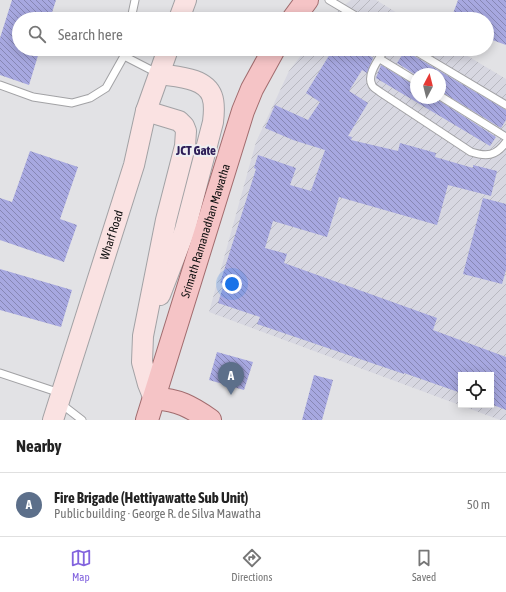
<!DOCTYPE html>
<meta charset="utf-8">
<style>
:root{--surface:#fff;--page:#f6f6f6;--text:#222;--muted:#767676;--line:#e0e0e0;--accent:#8263de}
body{margin:0;font-family:"Asap Condensed",sans-serif;background:var(--page);color:var(--text)}
.controls{position:absolute;right:12px;bottom:12px;display:grid;overflow:hidden;border-radius:0px;box-shadow:0 2px 10px #0003}
.controls button{width:36px;height:36px;display:grid;place-items:center;padding:0;border:0;border-bottom:1px solid var(--line);background:var(--surface);color:var(--text);font:20px sans-serif}
.compass{position:absolute;left:410px;top:68px;width:36px;height:36px;border-radius:50%;background:var(--surface);box-shadow:0 2px 10px #0003;rotate:7deg}
.you{position:absolute;left:232px;top:284px;width:14px;height:14px;margin:-10px;border:3px solid #fff;border-radius:50%;background:#1a73e8;box-shadow:0 0 0 6px #1a73e833}
.badge{display:grid;place-items:center;width:26px;height:26px;border-radius:50%;background:var(--accent);color:#fff;font-size:13px;font-weight:700}
.pin{position:absolute;translate:-50% -33px;filter:drop-shadow(0 1px 2px #0008)}
.pin::after{content:'';position:absolute;top:21px;width:14px;height:12px;background:inherit;clip-path:polygon(0 0,100% 0,50% 100%)}
.list{margin:0;padding:0;list-style:none}
h2{display:flex;justify-content:space-between;align-items:center;height:52px;margin:0;padding:0 16px;font-size:17px}
h2 small{font-size:13px;font-weight:400;color:var(--muted)}
.list li{display:grid;grid-template-columns:26px 1fr auto;gap:12px;align-items:center;box-sizing:border-box;height:64px;padding:0 16px;border-top:1px solid var(--line)}
.list b{display:block;font-size:15px;white-space:nowrap}
.list p{margin:0;font-size:13px;white-space:nowrap;color:var(--muted)}
.list em{font-size:13px;font-style:normal;color:var(--muted)}
.icon{flex:none;width:22px;height:22px;fill:none;stroke:currentColor;stroke-width:2;stroke-linecap:round;stroke-linejoin:round}
.map{position:relative;flex:none;width:506px;height:420px;overflow:hidden}
.search{position:absolute;background:var(--surface);box-shadow:0 2px 10px #0003;left:12px;right:12px;top:12px;height:44px;display:flex;align-items:center;gap:10px;box-sizing:border-box;padding:0 14px;border-radius:22px;color:var(--muted);font-size:15px}
.sheet{height:116px;background:var(--surface)}
nav{display:flex;justify-content:space-around;align-items:center;box-sizing:border-box;height:56px;border-top:1px solid var(--line);background:var(--surface);font-size:11px;color:var(--muted)}
nav a{display:grid;justify-items:center;gap:2px}
nav .on{color:var(--accent)}
.map>svg:first-child{display:block}
.industrial{fill:url(#industrial-furrows);fill-rule:evenodd}
.building{fill:url(#building-back-hatch)}
.lines{fill:none;stroke-linecap:round;stroke-linejoin:round}
.lane-casing{stroke:#a2a2a5;stroke-width:9}
.secondary-casing{stroke:#a2a2a5;stroke-width:22}
.primary-casing{stroke:#a16c6e;stroke-width:24}
.lane{stroke:#fff;stroke-width:7}
.secondary{stroke:#fae2e2;stroke-width:20}
.primary{stroke:#f5c4c6;stroke-width:22}
.labels{text-anchor:middle;stroke-width:4;stroke-linejoin:round;paint-order:stroke}
.street-label{font-size:12px;fill:#101010;stroke:#efeff2}
.neighbourhood-label{font-size:13px;font-weight:bold;fill:#2d1d57;stroke:#efeff2}
</style>
<div class="map">
<svg width="506" height="420" viewBox="0 0 506 420">
<defs>
<pattern id="industrial-furrows" width="10" height="10" patternUnits="userSpaceOnUse"><rect width="10" height="10" fill="#d7d7e1"/><path d="M-1 1l2-2M0 10L10 0M9 11l2-2" fill="none" stroke="#b8b8c0"/></pattern>
<pattern id="building-back-hatch" width="6" height="6" patternUnits="userSpaceOnUse"><rect width="6" height="6" fill="#a7a8e0"/><path d="M-1 5l2 2M0 0l6 6M5-1l2 2" fill="none" stroke="#8787b4"/></pattern>
</defs>
<rect width="100%" height="100%" fill="#e2e2e5"/>
<!-- industrial -->
<g class="industrial">
<path d="M 351,0 L 376,0 L 407,19 L 329,19 Z"/>
<path d="M 306,49 L 456,49 L 506,79 L 506,420 L 500,420 L 209,312 L 256,142 L 289,71 ZM 416,74 L 440,74 L 440,98 L 416,98 ZM 461,375 L 491,375 L 491,405 L 461,405 Z"/>
</g>
<!-- building -->
<g class="building">
<path d="M 12,0 L 56,0 L 50,19 L 19,19 L 19,49 L 40,49 L 29,85 L 0,75 L 0,38 Z"/>
<path d="M 458,0 L 506,0 L 506,45 L 487,38 L 487,19 L 451,19 Z"/>
<path d="M 333,49 L 374,49 L 370,56 L 373,58 L 367,73 L 362,70 L 349,91 L 368,103 L 348,136 L 352,137 L 351,140 L 398,151 L 400,143 L 436,153 L 435,157 L 473,168 L 473,165 L 497,171 L 491,196 L 448,185 L 437,225 L 339,197 L 327,237 L 273,221 L 265,248 L 287,254 L 284,263 L 437,318 L 433,330 L 506,357 L 506,410 L 491,404 L 491,375 L 461,375 L 461,393 L 404,373 L 404,374 L 257,324 L 260,317 L 218,303 L 224,284 L 220,283 L 256,169 L 254,168 L 258,155 L 296,168 L 290,185 L 311,191 L 325,150 L 293,140 L 265,128 L 275,105 L 308,120 L 320,102 L 306,93 Z"/>
<path d="M 406,49 L 407,49 L 409,53 L 506,110 L 506,120 L 501,128 L 440,91 L 440,74 L 416,74 L 416,75 L 397,63 Z"/>
<path d="M 381,65 L 416,86 L 416,98 L 435,98 L 496,137 L 490,146 L 376,78 Z"/>
<path d="M 30,151 L 78,167 L 60,219 L 77,225 L 64,262 L 0,240 L 0,198 L 12,202 Z"/>
<path d="M 483,198 L 506,204 L 506,270 L 502,284 L 463,274 Z"/>
<path d="M 0,269 L 72,290 L 61,327 L 0,310 Z"/>
<path d="M 217,352 L 253,362 L 244,390 L 209,380 Z"/>
<path d="M 314,375 L 333,380 L 322,420 L 302,420 Z"/>
</g>
<g class="lines">
<defs>
<g id="lane">
<path d="M 329,0 L 361,19"/>
<path d="M 131,19 L 135,0"/>
<path d="M 125,49 L 124,56 L 157,73"/>
<path d="M 385,49 C 380,58 366,74 372,85 C 373,88 378,90 380,92 L 471,152 C 487,157 496,156 506,142"/>
<path d="M 412,49 L 506,105"/>
<path d="M 380,59 L 416,81"/>
<path d="M 0,85 L 33,97 L 72,103 L 90,98 L 106,88 L 124,56"/>
<path d="M 440,96 L 506,137"/>
<path d="M 0,373 L 60,393"/>
<path d="M 60,403 L 82,420"/>
</g>
<g id="secondary">
<path d="M 179,19 L 186,0"/>
<path d="M 159,74 C 176,77 205,77 212,96 C 215,104 214,114 213,122 L 185,230 L 160,295"/>
<path d="M 146,111 L 179,121 L 184,126 L 186,131 L 185,146 L 166,220 L 143,336 L 142,362 L 148,384 L 154,399"/>
<path id="s1" d="M 53,420 L 134,165 L 146,111 L 168,49"/>
</g>
<g id="primary">
<path d="M 293,19 L 307,0"/>
<path d="M 154,399 C 176,398 193,408 210,420"/>
<path id="s2" d="M 147,420 L 243,111 L 252,89 L 274,49"/>
</g>
</defs>
<!-- lane casing -->
<use href="#lane" class="lane-casing"/>
<!-- secondary casing -->
<use href="#secondary" class="secondary-casing"/>
<!-- primary casing -->
<use href="#primary" class="primary-casing"/>
<!-- lane -->
<use href="#lane" class="lane"/>
<!-- secondary -->
<use href="#secondary" class="secondary"/>
<!-- primary -->
<use href="#primary" class="primary"/>
</g>
<g class="labels">
<!-- street labels -->
<g class="street-label">
<text dy="4" stroke="none"><textPath href="#s2" startOffset="198">Srimath Ramanadhan Mawatha</textPath></text>
<text dy="4" stroke="none"><textPath href="#s1" startOffset="194">Wharf Road</textPath></text>
</g>
<!-- neighbourhood labels -->
<g class="neighbourhood-label">
<text x="196" y="155">JCT Gate</text>
</g>
</g>
</svg>
<div class="controls">
<button><svg class="icon" aria-label="locate" viewBox="0 0 24 24"><circle cx="12" cy="12" r="6"/><path d="M12 2v4M12 18v4M2 12h4M18 12h4"/></svg></button>
</div>
<svg class="compass" viewBox="-18 -18 36 36"><path d="M0-13l5 13h-10z" fill="#e53935"/><path d="M0 13l5-13h-10z" fill="#767676"/></svg>
<div class="you"></div>
<div class="pin badge" style="left:231px;top:395px;background:#5c6f8a">A</div>
<div class="search"><svg class="icon" aria-label="search" viewBox="0 0 24 24"><circle cx="10" cy="10" r="6"/><path d="M15 15l6 6"/></svg>Search here</div>
</div>
<section class="sheet">
<h2>Nearby<small></small></h2>
<ul class="list">
<li><span class="badge" style="background:#5c6f8a">A</span><div><b>Fire Brigade (Hettiyawatte Sub Unit)</b><p>Public building · George R. de Silva Mawatha</p></div><em>50 m</em></li>
</ul>
</section>
<nav>
<a class="on"><svg class="icon" aria-label="map" viewBox="0 0 24 24"><path d="M3 6l6-2 6 2 6-2v14l-6 2-6-2-6 2zM9 4v14M15 6v14"/></svg>Map</a>
<a><svg class="icon" aria-label="directions" viewBox="0 0 24 24"><path d="M12 3l9 9-9 9-9-9zM9 14v-3h6M13 9l2 2-2 2"/></svg>Directions</a>
<a><svg class="icon" aria-label="saved" viewBox="0 0 24 24"><path d="M7 4h10v16l-5-4-5 4z"/></svg>Saved</a>
</nav>
